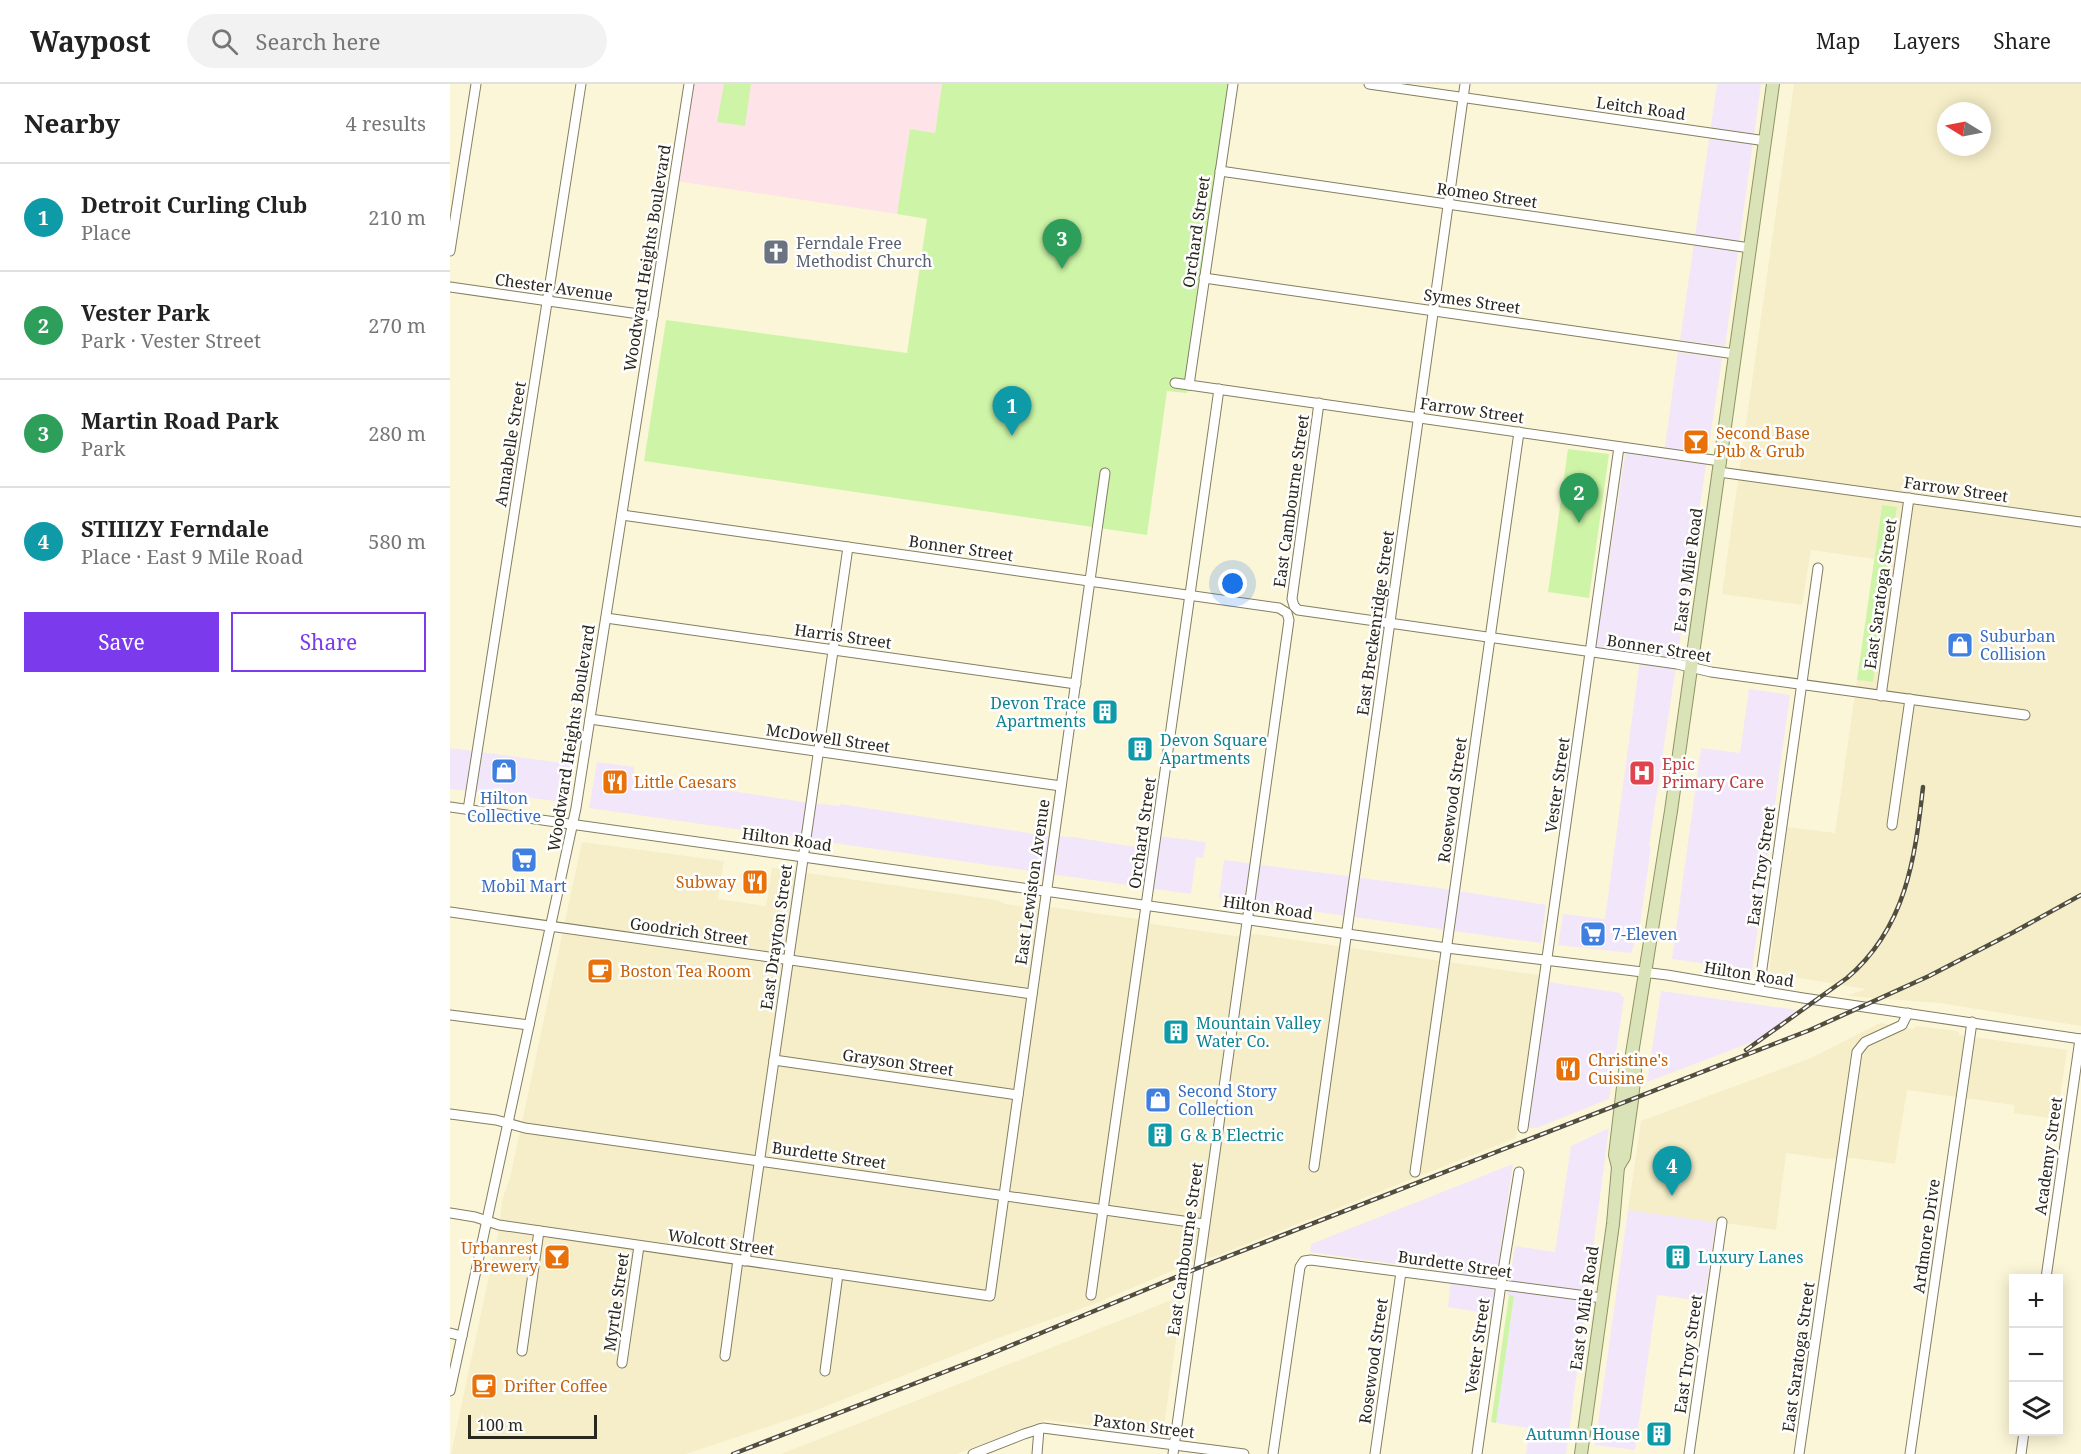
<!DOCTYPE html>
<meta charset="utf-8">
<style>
:root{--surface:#fff;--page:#f2f2f2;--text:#222;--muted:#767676;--line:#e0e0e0;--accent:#7c3aed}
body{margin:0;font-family:"Noto Serif",serif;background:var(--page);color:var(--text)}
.controls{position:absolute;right:18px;bottom:18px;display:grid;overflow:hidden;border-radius:0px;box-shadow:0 3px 15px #0003}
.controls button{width:54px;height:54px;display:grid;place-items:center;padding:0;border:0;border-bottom:2px solid var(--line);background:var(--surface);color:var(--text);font:30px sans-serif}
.compass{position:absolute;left:1487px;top:18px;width:54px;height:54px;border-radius:50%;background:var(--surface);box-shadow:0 3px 15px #0003;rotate:280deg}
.scale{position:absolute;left:18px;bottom:15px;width:129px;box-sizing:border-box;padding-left:6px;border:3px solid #2a271c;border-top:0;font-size:16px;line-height:21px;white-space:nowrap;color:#2a271c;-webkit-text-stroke:4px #fff;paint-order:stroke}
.you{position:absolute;left:783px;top:500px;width:21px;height:21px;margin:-15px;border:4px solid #fff;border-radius:50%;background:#1a73e8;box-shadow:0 0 0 9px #1a73e833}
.badge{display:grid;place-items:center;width:39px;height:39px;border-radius:50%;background:var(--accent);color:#fff;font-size:20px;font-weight:700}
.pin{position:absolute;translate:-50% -50px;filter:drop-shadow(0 2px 3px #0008)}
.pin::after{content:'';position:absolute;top:32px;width:21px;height:18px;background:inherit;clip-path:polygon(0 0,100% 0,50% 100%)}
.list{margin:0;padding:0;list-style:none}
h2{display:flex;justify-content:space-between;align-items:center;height:78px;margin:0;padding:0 24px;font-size:26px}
h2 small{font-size:20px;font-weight:400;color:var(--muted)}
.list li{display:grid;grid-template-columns:39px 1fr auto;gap:18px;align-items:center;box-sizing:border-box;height:108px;padding:0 24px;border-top:2px solid var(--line)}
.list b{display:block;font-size:22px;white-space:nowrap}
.list p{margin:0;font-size:20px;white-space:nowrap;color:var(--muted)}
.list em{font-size:20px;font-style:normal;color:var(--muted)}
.actions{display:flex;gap:12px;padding:18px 24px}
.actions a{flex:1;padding:14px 0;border:2px solid var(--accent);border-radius:0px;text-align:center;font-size:21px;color:var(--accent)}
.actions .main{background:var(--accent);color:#fff}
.icon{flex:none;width:33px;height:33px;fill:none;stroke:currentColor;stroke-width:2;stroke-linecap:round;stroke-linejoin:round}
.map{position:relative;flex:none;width:1631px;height:1370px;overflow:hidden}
header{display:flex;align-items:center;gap:36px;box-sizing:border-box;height:84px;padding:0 30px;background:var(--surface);border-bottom:2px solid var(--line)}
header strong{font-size:28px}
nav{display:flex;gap:33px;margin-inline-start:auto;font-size:21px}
.search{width:420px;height:54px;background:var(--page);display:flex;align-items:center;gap:15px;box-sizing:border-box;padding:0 21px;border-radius:33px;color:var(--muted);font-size:22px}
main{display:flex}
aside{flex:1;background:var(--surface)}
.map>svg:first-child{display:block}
.commercial{fill:#f2e6fa}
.built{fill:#f6eec8;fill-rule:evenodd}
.education{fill:#fee3e9}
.green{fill:#cef5a7}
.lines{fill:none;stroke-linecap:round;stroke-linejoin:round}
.minor-casing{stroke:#837e62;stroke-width:11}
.major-casing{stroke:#8d9562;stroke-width:14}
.minor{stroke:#fff;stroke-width:9}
.major{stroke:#dae3b7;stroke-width:12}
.rail-casing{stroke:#514d3f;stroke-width:4.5}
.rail{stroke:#fff;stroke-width:2;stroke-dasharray:7;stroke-linecap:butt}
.labels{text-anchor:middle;stroke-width:5;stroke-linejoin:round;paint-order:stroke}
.street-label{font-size:16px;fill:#2a271c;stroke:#fff}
.worship-label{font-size:16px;fill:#5b616d;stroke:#fff;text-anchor:start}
.food-label{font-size:16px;fill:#c56008;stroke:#fff;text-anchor:start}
.shop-label{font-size:16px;fill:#366cbe;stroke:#fff;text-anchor:start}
.culture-label{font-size:16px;fill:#0d838f;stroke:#fff;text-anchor:start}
.health-label{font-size:16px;fill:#be3a42;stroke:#fff;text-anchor:start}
</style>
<header>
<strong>Waypost</strong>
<div class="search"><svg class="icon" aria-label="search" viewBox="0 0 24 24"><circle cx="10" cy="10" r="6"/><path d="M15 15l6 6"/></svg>Search here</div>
<nav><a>Map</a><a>Layers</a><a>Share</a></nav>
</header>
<main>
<aside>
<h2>Nearby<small>4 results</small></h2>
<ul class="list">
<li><span class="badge" style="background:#0f9aa8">1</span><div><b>Detroit Curling Club</b><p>Place</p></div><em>210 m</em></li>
<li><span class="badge" style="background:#2e9e5b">2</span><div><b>Vester Park</b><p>Park · Vester Street</p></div><em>270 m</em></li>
<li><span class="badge" style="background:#2e9e5b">3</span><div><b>Martin Road Park</b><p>Park</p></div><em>280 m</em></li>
<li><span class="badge" style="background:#0f9aa8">4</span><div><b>STIIIZY Ferndale</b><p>Place · East 9 Mile Road</p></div><em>580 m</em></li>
</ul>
<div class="actions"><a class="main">Save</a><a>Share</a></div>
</aside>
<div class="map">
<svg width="1631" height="1370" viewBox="0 0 1631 1370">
<rect width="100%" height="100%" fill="#fcf6d8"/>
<!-- commercial -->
<g class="commercial">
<path d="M 1267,0 L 1311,0 L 1275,262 L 1230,256 Z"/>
<path d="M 1228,268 L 1272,274 L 1199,762 L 1201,763 L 1189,847 L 1181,869 L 1108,861 L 1113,830 L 1155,835 L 1190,575 L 1145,567 L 1176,364 L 1214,369 Z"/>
<path d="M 1299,605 L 1340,611 L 1302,886 L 1222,875 L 1251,664 L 1290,669 Z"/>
<path d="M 0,664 L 121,680 L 115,718 L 0,705 Z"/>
<path d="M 147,678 L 184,683 L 184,692 L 353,718 L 390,722 L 390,720 L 599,752 L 623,753 L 698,765 L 701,751 L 756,758 L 753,774 L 746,773 L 741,810 L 139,724 Z"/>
<path d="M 774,776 L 996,805 L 1096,821 L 1091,859 L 769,814 Z"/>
<path d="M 1099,898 L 1171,909 L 1171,912 L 1174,913 L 1159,1015 L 1087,1044 L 1078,1044 Z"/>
<path d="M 1211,907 L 1347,926 L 1310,955 L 1197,998 Z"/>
<path d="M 1159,1044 L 1116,1370 L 1076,1370 L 1080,1344 L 1046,1339 L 1064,1212 L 1057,1211 L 1065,1162 L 1105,1168 L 1121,1062 Z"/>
<path d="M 1063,1080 L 1041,1230 L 998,1223 L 1002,1188 L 860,1168 L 861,1160 Z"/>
<path d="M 1178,1126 L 1266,1138 L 1254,1217 L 1207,1211 L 1185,1366 L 1145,1361 Z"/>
</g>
<!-- built -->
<g class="built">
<path d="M 1344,0 L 1631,0 L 1631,942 L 1490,919 L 1397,912 L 1416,905 L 1319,889 L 1337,743 L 1385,749 L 1407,596 L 1423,597 L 1447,423 L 1432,421 L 1424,475 L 1361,466 L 1352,521 L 1272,510 ZM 1496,27 L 1532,27 L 1532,63 L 1496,63 Z"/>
<path d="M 132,758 L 274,777 L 268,815 L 316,822 L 322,784 L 547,816 L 555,820 L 586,824 L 600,823 L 687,835 L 703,840 L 786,852 L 804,850 L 1089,891 L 1066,1054 L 766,1172 L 743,1178 L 644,1220 L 543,1256 L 359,1329 L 236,1370 L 1,1370 L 48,1150 L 53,1113 L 60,1094 Z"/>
<path d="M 1430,939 L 1463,945 L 1467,942 L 1501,946 L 1509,948 L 1509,951 L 1617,966 L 1607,1035 L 1564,1029 L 1564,1021 L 1457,1006 L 1445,1080 L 1403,1074 L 1379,1075 L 1336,1069 L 1326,1146 L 1178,1126 L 1191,1037 L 1361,974 Z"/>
<path d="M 732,1212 L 713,1350 L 595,1336 L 507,1370 L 331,1370 Z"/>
</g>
<!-- education -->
<path class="education" d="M 242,0 L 492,0 L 485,49 L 460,46 L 447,130 L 226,97 Z"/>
<!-- green -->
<g class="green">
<path d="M 274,0 L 301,0 L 295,42 L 267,38 Z"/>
<path d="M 492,0 L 782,0 L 737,309 L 717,307 L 697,451 L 194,377 L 216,236 L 457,269 L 477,135 L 447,130 L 460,45 L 485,49 Z"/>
<path d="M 1118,365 L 1159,370 L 1139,514 L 1098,508 Z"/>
<path d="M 1432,421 L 1447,423 L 1423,598 L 1407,596 Z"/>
<path d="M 1059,1211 L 1064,1212 L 1046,1339 L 1041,1338 Z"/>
</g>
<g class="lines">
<defs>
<g id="minor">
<path d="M 919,0 L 1316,57"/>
<path d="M 770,87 L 1300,164"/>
<path d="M 0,167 L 26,0"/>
<path d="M 754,194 L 1285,270"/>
<path d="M 0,203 L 203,232"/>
<path d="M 725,299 L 1270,377"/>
<path d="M 739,301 L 783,0"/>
<path d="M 869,319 L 842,515 L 844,522 L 848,526 L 1227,580 L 1261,588 L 1575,631"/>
<path d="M 1269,388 L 1631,438"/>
<path d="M 172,431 L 829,524 L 837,529 L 839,536 L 723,1370"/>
<path d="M 156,534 L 626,600"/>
<path d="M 1431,612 L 1459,414"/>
<path d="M 140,635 L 611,702"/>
<path d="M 0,723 L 997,864 L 1217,891 L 1353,914 L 1631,955"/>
<path d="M 18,726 L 131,0"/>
<path d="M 1442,741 L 1460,615"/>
<path d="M 0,828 L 582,910"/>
<path d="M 1309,906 L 1368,484"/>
<path d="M 0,931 L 79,941"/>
<path d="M 324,976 L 568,1011"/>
<path d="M 0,1030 L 46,1036 L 75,1044 L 754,1140"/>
<path d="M 1073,1044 L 1169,363"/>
<path d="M 864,1083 L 1015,0"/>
<path d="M 965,1088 L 1069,348"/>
<path d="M 0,1129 L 25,1133 L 49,1141 L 540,1212 L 655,389"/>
<path d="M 295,1177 L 398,463"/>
<path d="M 1596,1194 L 1630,955"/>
<path d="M 641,1211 L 769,305"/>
<path d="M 0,1249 L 12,1252"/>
<path d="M 72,1267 L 89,1147"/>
<path d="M 275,1272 L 288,1176"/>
<path d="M 172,1279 L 189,1162"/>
<path d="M 375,1287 L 388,1190"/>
<path d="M 0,1307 L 126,724 L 239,0"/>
<path d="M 523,1370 L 574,1350 L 593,1344 L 794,1370"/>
<path d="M 587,1370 L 589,1345"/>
<path d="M 823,1370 L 850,1183 L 854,1177 L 861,1176 L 1152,1214"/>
<path d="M 925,1370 L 951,1188"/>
<path d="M 1027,1370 L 1052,1193 L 1069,1088"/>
<path d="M 1239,1370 L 1272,1138"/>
<path d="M 1349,1370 L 1407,968 L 1415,958 L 1452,941 L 1458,929"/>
<path d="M 1460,1370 L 1522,938"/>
<path d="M 1571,1370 L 1574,1348"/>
</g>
<g id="major">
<path d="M 1168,1083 L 1174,1073 L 1182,1016 L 1185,986 L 1181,976"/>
<path d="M 1131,1370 L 1163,1140 L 1168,1083 L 1165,1071 L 1175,986 L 1181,976 L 1221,727 L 1323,0"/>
</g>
</defs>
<!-- minor casing -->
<use href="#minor" class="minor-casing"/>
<!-- major casing -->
<use href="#major" class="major-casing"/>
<!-- minor -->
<use href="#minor" class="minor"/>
<!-- major -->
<use href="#major" class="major"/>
<defs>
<g id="rail">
<path d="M 1296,966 L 1397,894 C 1456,844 1465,775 1473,703"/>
<path d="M 283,1370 L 533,1273 L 748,1184 L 1360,946 L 1479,892 L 1562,849 L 1631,811"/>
</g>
</defs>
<!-- rail casing -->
<use href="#rail" class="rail-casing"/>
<!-- rail -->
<use href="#rail" class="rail"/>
</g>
<!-- icons -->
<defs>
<symbol id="church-square" viewBox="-11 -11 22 22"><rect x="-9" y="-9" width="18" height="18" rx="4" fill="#6b7280" stroke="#fff"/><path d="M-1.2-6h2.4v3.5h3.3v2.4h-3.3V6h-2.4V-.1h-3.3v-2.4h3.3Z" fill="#fff"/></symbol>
<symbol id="bar-square" viewBox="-11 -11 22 22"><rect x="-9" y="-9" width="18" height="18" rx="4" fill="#e8710a" stroke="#fff"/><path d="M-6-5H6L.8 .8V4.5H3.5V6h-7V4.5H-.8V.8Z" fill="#fff"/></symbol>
<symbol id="shop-square" viewBox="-11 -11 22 22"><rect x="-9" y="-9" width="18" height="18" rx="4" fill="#3f7fe0" stroke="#fff"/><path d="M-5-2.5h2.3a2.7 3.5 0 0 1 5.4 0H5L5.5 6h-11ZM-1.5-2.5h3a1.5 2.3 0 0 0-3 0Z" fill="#fff"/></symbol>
<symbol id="building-square" viewBox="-11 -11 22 22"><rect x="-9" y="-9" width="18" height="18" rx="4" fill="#0f9aa8" stroke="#fff"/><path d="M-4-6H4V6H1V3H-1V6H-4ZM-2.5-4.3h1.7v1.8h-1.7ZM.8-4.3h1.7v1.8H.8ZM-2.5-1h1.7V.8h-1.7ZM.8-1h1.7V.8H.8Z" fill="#fff"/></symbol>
<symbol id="hospital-square" viewBox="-11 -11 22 22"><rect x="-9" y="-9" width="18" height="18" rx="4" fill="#e0444e" stroke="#fff"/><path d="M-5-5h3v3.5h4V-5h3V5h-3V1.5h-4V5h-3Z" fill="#fff"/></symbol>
<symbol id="restaurant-square" viewBox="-11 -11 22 22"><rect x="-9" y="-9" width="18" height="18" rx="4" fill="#e8710a" stroke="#fff"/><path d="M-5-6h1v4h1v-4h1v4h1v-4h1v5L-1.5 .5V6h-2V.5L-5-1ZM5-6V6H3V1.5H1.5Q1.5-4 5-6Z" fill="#fff"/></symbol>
<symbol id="supermarket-square" viewBox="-11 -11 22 22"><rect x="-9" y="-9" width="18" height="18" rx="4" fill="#3f7fe0" stroke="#fff"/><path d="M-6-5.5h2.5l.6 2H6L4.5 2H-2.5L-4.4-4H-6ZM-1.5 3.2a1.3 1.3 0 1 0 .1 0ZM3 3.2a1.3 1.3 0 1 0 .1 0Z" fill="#fff"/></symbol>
<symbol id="cafe-square" viewBox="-11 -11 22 22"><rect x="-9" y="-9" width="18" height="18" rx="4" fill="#e8710a" stroke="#fff"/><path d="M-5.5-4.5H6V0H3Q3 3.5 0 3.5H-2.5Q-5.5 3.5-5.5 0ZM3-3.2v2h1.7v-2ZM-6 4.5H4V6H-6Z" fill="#fff"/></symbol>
</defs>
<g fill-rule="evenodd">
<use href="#church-square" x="311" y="153" width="30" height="30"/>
<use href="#bar-square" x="1231" y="343" width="30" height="30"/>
<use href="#shop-square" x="1495" y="546" width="30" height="30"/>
<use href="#building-square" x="640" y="613" width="30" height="30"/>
<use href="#building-square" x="675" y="650" width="30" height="30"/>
<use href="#shop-square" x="39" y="672" width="30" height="30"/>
<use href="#hospital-square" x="1177" y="674" width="30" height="30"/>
<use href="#restaurant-square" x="150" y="683" width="30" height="30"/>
<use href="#supermarket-square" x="59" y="761" width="30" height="30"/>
<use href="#restaurant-square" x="290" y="783" width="30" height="30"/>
<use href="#supermarket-square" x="1128" y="835" width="30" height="30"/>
<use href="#cafe-square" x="135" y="872" width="30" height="30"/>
<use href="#building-square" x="711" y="933" width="30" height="30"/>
<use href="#restaurant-square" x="1103" y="970" width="30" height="30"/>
<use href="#shop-square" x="693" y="1001" width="30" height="30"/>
<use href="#building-square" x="695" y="1036" width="30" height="30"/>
<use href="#bar-square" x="92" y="1158" width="30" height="30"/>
<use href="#building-square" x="1213" y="1158" width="30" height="30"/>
<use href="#cafe-square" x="19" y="1287" width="30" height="30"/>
<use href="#building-square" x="1194" y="1335" width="30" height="30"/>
</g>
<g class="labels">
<!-- street labels -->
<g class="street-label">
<text transform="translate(1191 24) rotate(8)" y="6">Leitch Road</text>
<text transform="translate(1037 111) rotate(8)" y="6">Romeo Street</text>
<text transform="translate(746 148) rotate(-82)" y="6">Orchard Street</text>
<text transform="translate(197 174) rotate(-81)" y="6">Woodward Heights Boulevard</text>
<text transform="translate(104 203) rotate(8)" y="6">Chester Avenue</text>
<text transform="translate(1022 217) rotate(8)" y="6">Symes Street</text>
<text transform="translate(1022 326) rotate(8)" y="6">Farrow Street</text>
<text transform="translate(60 360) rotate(-81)" y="6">Annabelle Street</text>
<text transform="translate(1506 405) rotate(8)" y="6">Farrow Street</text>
<text transform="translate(841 417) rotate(-82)" y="6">East Cambourne Street</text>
<text transform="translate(511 464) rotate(8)" y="6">Bonner Street</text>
<text transform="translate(1238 486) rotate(-82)" y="6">East 9 Mile Road</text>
<text transform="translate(1430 510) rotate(-82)" y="6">East Saratoga Street</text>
<text transform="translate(925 539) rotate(-82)" y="6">East Breckenridge Street</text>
<text transform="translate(393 552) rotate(8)" y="6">Harris Street</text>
<text transform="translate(1209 564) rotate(9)" y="6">Bonner Street</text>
<text transform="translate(121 654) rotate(-81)" y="6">Woodward Heights Boulevard</text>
<text transform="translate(378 654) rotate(8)" y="6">McDowell Street</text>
<text transform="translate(1107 701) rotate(-82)" y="6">Vester Street</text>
<text transform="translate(1002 716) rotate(-82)" y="6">Rosewood Street</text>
<text transform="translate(692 749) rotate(-82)" y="6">Orchard Street</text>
<text transform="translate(337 755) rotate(8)" y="6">Hilton Road</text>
<text transform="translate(1311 782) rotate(-82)" y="6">East Troy Street</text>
<text transform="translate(582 798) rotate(-82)" y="6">East Lewiston Avenue</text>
<text transform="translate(818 823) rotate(8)" y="6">Hilton Road</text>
<text transform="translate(239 847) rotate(8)" y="6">Goodrich Street</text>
<text transform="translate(326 853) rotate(-82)" y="6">East Drayton Street</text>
<text transform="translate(1299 890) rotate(9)" y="6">Hilton Road</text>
<text transform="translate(448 978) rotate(8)" y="6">Grayson Street</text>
<text transform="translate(379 1071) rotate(8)" y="6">Burdette Street</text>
<text transform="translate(1598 1072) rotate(-82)" y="6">Academy Street</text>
<text transform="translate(1476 1152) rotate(-82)" y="6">Ardmore Drive</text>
<text transform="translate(271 1158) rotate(8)" y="6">Wolcott Street</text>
<text transform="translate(735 1165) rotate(-82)" y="6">East Cambourne Street</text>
<text transform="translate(1005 1180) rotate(8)" y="6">Burdette Street</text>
<text transform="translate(166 1218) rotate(-82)" y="6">Myrtle Street</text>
<text transform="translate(1134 1224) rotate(-82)" y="6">East 9 Mile Road</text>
<text transform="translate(1027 1262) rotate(-82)" y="6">Vester Street</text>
<text transform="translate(1238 1270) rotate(-82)" y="6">East Troy Street</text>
<text transform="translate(1348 1273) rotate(-82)" y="6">East Saratoga Street</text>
<text transform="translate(923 1277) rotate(-82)" y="6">Rosewood Street</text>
<text transform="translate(694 1342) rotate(7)" y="6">Paxton Street</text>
</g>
<!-- worship labels -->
<g class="worship-label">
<text x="346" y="165">Ferndale Free<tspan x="346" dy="18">Methodist Church</tspan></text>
</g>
<!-- food labels -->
<g class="food-label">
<text x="1266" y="355">Second Base<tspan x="1266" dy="18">Pub &amp; Grub</tspan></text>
<text x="184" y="704">Little Caesars</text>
<text x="286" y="804" text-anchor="end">Subway</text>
<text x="170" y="893">Boston Tea Room</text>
<text x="1138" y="982">Christine's<tspan x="1138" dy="18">Cuisine</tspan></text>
<text x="88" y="1170" text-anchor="end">Urbanrest<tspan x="88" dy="18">Brewery</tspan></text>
<text x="54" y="1308">Drifter Coffee</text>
</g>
<!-- shop labels -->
<g class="shop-label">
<text x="1530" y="558">Suburban<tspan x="1530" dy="18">Collision</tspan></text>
<text x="54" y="720" text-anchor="middle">Hilton<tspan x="54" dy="18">Collective</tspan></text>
<text x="74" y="808" text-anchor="middle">Mobil Mart</text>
<text x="1162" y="856">7-Eleven</text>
<text x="728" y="1013">Second Story<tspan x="728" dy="18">Collection</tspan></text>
</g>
<!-- culture labels -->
<g class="culture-label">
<text x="636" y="625" text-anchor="end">Devon Trace<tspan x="636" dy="18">Apartments</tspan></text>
<text x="710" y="662">Devon Square<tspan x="710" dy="18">Apartments</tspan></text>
<text x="746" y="945">Mountain Valley<tspan x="746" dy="18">Water Co.</tspan></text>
<text x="730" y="1057">G &amp; B Electric</text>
<text x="1248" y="1179">Luxury Lanes</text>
<text x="1190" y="1356" text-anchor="end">Autumn House</text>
</g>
<!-- health labels -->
<g class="health-label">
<text x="1212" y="686">Epic<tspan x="1212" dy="18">Primary Care</tspan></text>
</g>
</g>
</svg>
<div class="controls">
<button>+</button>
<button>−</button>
<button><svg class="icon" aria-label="layers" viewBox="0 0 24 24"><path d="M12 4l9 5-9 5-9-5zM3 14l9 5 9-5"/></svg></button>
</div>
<svg class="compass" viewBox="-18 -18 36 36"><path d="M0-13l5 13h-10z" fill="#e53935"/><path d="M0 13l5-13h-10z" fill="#767676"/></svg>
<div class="scale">100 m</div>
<div class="you"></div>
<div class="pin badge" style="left:562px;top:352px;background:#0f9aa8">1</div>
<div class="pin badge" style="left:1129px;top:439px;background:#2e9e5b">2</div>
<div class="pin badge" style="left:612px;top:185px;background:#2e9e5b">3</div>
<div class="pin badge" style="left:1222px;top:1112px;background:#0f9aa8">4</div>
</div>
</main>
